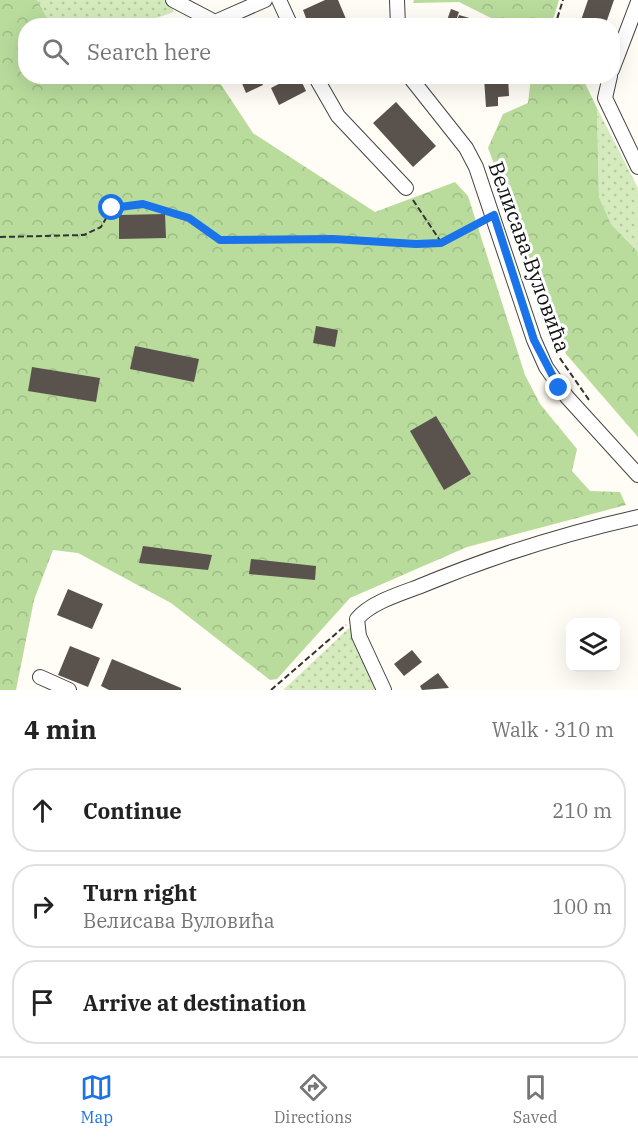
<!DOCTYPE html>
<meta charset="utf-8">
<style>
:root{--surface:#fff;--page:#f2f2f2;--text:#222;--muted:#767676;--line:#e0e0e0;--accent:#1a73e8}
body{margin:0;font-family:"IBM Plex Serif",serif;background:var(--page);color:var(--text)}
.controls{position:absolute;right:18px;bottom:18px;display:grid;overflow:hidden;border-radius:12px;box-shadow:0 6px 24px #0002}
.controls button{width:54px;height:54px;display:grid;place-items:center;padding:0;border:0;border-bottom:2px solid var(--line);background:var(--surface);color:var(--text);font:30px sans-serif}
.stop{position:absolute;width:18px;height:18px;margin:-14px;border:4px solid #1a73e8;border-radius:50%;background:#fff}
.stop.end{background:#1a73e8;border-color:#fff;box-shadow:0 2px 6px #0008}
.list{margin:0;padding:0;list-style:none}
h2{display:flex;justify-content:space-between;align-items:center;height:78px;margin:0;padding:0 24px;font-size:26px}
h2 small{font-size:20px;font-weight:400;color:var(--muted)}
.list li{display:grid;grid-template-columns:39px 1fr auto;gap:18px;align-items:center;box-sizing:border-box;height:84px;margin:0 12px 12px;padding:0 12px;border:2px solid var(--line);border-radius:24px}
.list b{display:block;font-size:22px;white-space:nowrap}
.list p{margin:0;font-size:20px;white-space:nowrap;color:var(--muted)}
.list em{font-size:20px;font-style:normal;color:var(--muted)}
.icon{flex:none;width:33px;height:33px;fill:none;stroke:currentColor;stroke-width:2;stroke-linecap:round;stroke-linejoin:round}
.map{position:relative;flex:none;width:638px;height:690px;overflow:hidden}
.search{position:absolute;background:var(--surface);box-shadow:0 6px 24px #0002;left:18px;right:18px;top:18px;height:66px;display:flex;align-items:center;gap:15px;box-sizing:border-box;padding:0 21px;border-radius:24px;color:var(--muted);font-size:22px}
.sheet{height:366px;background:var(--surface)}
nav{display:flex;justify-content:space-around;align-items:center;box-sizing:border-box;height:84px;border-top:2px solid var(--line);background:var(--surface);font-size:16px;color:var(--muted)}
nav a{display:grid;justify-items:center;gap:3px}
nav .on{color:var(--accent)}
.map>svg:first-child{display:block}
.grass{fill:url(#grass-dots)}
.forest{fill:url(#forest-crowns)}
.building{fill:#5a524d}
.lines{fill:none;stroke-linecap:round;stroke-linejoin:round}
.minor-casing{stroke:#444;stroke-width:16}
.path{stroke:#333;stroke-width:2;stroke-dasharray:6 3;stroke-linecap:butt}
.minor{stroke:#fff;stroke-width:14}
.route{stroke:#1a73e8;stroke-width:8}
.labels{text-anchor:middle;stroke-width:6;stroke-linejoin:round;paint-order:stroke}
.street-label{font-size:21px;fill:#111;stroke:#fff}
</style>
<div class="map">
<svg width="638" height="690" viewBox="0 0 638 690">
<defs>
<pattern id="grass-dots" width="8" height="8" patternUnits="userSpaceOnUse" patternTransform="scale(1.5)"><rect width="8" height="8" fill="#d5ebbd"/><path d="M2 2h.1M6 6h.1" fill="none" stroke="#b6c8a1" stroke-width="1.8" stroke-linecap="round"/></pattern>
<pattern id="forest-crowns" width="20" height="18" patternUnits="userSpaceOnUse" patternTransform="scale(1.5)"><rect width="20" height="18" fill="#b9dc9c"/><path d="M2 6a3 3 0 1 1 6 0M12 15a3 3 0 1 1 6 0" fill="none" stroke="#9ebc85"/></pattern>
</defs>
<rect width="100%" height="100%" fill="#fffdf5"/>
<!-- grass -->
<g class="grass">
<path d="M 37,0 L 168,0 L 174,12 L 136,25 L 51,25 Z"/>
<path d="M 597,108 L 638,188 L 638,252 L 611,224 L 599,197 Z"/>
<path d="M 349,628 L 354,629 L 358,650 L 375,690 L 283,690 Z"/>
</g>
<!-- forest -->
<g class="forest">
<path d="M 0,0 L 37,0 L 51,25 L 26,26 L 26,76 L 216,77 L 253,133 L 375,212 L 455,182 L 468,196 L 525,375 L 540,404 L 577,449 L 572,471 L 590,491 L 620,492 L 626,505 L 467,547 L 350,598 L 277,679 L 270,680 L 171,603 L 78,553 L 53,550 L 34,600 L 16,690 L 0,690 Z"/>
<path d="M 414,0 L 559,0 L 553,20 L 556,25 L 505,25 L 459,2 L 413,3 Z"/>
<path d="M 531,77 L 582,77 L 597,108 L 599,197 L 611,224 L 638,252 L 638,437 L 566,354 L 488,148 L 503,114 L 528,103 Z"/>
</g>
<!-- building -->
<g class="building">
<path d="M 325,0 L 338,0 L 349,26 L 330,26 L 328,21 L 309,26 L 303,10 Z"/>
<path d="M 588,0 L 614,0 L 605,26 L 579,26 Z"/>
<path d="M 451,9 L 459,12 L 454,26 L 445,26 Z"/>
<path d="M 459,15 L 473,19 L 471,26 L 455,26 Z"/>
<path d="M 239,76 L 259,76 L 263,85 L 246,93 Z"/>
<path d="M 294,76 L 299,76 L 306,91 L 279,105 L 271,88 Z"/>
<path d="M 508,76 L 509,96 L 498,97 L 498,106 L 486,107 L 484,78 Z"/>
<path d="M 396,102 L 436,146 L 413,167 L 373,123 Z"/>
<path d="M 165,214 L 166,238 L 119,239 L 119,215 Z"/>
<path d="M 316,326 L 338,330 L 335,347 L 313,343 Z"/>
<path d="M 135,346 L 199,359 L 194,382 L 130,369 Z"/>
<path d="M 32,367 L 100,378 L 96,402 L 28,391 Z"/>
<path d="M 436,416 L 471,474 L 444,490 L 410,431 Z"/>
<path d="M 143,546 L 212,555 L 208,570 L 139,563 Z"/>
<path d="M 251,559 L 316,566 L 315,580 L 249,574 Z"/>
<path d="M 68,589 L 103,604 L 92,629 L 57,615 Z"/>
<path d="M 70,646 L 100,658 L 88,687 L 58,675 Z"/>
<path d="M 412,650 L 422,662 L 404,676 L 394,664 Z"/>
<path d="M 112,659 L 181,688 L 181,690 L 109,690 L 101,686 Z"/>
<path d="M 438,673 L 449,688 L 422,690 L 420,686 Z"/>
</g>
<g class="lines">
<defs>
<g id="minor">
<path d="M 173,0 L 215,22 L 265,0"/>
<path d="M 279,0 L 291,26"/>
<path d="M 397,0 L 398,26"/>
<path d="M 612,70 L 638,2"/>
<path d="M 315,76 L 338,116 L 406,188"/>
<path d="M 409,76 L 466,148 L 476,167 L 534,340 L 546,367 L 567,397 L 638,475"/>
<path d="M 610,76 L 605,98 L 638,167"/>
<path d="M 40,677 L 69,690"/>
<path d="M 384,690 L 359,636 L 357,619 C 370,603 399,594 418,587 C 490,557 562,534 638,517"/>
</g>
</defs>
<!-- minor casing -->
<use href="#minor" class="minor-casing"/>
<!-- path -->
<g class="path">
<path d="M 561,26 L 557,19 L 563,0"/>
<path d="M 590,76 L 594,84"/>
<path d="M 493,172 L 517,231 L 557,354 L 589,400"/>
<path d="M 413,200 L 441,242"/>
<path d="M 0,237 L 84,235 L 101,227 L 112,208 L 143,204 L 189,218 L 220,239 L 333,239 L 441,242 L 480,221"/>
<path d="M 271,690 L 346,625"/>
</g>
<!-- minor -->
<use href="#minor" class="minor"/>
</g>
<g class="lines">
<!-- route -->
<path class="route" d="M 112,208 L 143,204 L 189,218 L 220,240 L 333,239 L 416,244 L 441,243 L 494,215 L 534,340 L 559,388"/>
</g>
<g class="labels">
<!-- street labels -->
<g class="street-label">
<text transform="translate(529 257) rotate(70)" y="7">Велисава Вуловића</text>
</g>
</g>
</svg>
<div class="controls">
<button><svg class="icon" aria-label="layers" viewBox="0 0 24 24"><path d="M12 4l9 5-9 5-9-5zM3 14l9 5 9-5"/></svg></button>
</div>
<div class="stop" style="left:112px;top:208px"></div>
<div class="stop end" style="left:559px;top:388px"></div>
<div class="search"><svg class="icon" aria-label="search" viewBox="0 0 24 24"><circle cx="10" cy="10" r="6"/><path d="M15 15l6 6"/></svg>Search here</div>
</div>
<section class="sheet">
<h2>4 min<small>Walk · 310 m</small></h2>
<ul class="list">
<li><svg class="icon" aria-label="ahead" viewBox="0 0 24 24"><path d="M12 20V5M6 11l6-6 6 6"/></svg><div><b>Continue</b></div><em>210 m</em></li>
<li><svg class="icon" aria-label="right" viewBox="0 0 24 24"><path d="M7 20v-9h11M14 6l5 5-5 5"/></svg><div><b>Turn right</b><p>Велисава Вуловића</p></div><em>100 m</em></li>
<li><svg class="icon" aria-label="arrive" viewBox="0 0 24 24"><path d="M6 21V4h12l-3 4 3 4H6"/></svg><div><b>Arrive at destination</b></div></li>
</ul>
</section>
<nav>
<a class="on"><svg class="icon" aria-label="map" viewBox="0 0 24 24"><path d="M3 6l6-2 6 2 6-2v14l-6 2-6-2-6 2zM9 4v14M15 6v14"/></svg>Map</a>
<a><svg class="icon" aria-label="directions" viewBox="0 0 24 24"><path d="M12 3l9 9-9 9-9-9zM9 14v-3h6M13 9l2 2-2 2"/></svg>Directions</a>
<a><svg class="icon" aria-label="saved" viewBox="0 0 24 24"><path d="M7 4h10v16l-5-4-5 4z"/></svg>Saved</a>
</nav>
